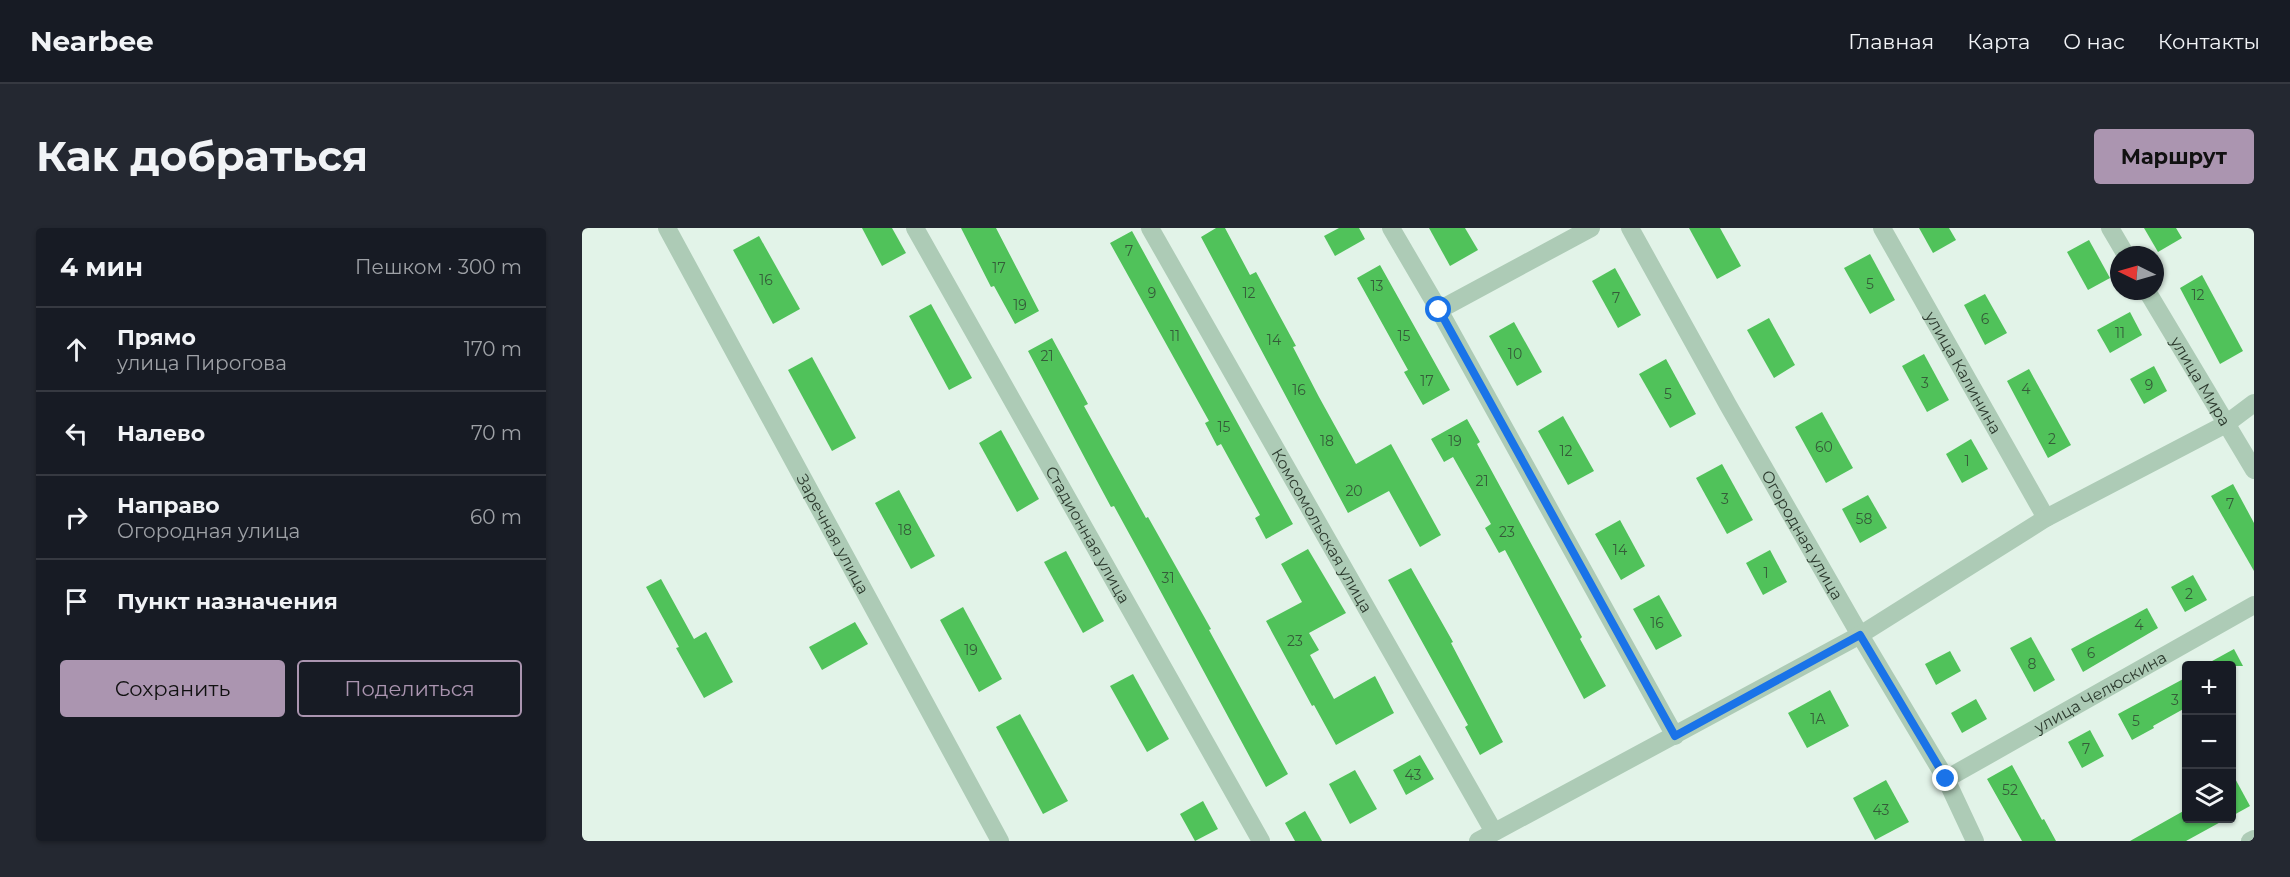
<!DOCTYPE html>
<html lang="ru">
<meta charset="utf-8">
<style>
:root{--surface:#171b24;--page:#242831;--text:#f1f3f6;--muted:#9ea1a6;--line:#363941;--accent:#ab95b0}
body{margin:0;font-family:Montserrat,sans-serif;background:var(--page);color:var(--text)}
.controls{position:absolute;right:18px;bottom:18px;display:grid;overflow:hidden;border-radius:6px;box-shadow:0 2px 4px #0004}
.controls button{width:54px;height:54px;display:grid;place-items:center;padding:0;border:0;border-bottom:2px solid var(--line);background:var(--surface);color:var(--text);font:30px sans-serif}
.compass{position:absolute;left:1528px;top:18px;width:54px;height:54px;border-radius:50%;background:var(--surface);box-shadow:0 2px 4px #0004;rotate:275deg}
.stop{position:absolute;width:18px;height:18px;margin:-14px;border:4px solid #1a73e8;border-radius:50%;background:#fff}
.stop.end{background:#1a73e8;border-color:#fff;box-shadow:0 2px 6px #0008}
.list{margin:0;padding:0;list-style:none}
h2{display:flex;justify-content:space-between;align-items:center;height:78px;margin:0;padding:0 24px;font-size:26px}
h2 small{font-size:20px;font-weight:400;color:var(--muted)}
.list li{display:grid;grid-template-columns:39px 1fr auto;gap:18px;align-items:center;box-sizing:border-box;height:84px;padding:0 24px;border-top:2px solid var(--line)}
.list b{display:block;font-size:22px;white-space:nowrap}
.list p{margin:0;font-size:20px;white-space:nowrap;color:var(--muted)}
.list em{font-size:20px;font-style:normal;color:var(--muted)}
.actions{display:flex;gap:12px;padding:18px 24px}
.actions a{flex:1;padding:14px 0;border:2px solid var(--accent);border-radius:6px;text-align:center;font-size:21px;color:var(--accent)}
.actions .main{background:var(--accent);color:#111}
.icon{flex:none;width:33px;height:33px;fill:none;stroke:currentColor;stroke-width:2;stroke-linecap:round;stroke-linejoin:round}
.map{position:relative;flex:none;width:1672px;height:613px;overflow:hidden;border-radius:6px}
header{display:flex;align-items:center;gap:36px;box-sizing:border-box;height:84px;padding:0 30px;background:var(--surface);border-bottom:2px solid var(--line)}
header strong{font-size:28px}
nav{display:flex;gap:33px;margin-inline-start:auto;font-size:21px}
.intro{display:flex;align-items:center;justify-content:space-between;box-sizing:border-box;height:144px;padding:0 36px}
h1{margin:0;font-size:42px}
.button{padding:15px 27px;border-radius:6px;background:var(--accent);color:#111;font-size:21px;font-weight:700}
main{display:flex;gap:36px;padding:0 36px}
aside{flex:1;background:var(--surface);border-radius:6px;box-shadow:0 2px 4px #0004}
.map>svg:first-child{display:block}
.building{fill:#50c25a}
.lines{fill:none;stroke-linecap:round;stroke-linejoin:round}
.minor{stroke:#adcbb6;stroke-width:18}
.route{stroke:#1a73e8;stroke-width:8}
.labels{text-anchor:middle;stroke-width:4.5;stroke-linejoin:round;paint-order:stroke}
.number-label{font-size:14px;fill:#355c39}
.street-label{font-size:16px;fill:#2c3a2e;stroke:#eefaf3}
</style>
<header>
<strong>Nearbee</strong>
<nav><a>Главная</a><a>Карта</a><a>О нас</a><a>Контакты</a></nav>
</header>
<div class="intro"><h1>Как добраться</h1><a class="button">Маршрут</a></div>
<main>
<aside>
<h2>4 мин<small>Пешком · 300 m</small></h2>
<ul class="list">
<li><svg class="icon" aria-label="ahead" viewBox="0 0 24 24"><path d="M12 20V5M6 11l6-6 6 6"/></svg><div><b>Прямо</b><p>улица Пирогова</p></div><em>170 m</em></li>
<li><svg class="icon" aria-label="left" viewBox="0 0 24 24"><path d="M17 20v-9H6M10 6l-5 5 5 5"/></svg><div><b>Налево</b></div><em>70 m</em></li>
<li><svg class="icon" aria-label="right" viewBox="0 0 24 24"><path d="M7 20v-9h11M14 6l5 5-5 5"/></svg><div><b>Направо</b><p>Огородная улица</p></div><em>60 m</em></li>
<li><svg class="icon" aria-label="arrive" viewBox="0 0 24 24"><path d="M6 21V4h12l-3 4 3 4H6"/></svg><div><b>Пункт назначения</b></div></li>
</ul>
<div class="actions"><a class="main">Сохранить</a><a>Поделиться</a></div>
</aside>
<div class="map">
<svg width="1672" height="613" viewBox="0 0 1672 613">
<rect width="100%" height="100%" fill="#e2f3e8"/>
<!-- building -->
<g class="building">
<path d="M 280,0 L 310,0 L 324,25 L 300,38 Z"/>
<path d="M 379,0 L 414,0 L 457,83 L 433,96 L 412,58 L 409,59 Z"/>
<path d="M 634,0 L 643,0 L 668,47 L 674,44 L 714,118 L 711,119 L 737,169 L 774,236 L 809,216 L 859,307 L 838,319 L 807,263 L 766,285 L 619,9 Z"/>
<path d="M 757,0 L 777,0 L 783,11 L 753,28 L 742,8 Z"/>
<path d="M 847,0 L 883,0 L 896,22 L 868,38 Z"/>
<path d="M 1107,0 L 1138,0 L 1159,38 L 1135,51 Z"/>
<path d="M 1337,0 L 1367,0 L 1374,12 L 1351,25 Z"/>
<path d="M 1562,0 L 1594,0 L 1600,10 L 1576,24 Z"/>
<path d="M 550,3 L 711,296 L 684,311 L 673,290 L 678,287 L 639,216 L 635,218 L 623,195 L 627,193 L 528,15 Z"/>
<path d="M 177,8 L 218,81 L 191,96 L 151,22 Z"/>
<path d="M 1507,12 L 1528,50 L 1506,62 L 1485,24 Z"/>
<path d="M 1288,26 L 1313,72 L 1288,86 L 1262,40 Z"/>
<path d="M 798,37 L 868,162 L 841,177 L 822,144 L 826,142 L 775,50 Z"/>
<path d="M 1033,40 L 1059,87 L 1036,100 L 1010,53 Z"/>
<path d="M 1620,47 L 1661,123 L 1638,136 L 1598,60 Z"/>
<path d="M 1403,66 L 1425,105 L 1403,117 L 1382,77 Z"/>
<path d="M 349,76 L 390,150 L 367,162 L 327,88 Z"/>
<path d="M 1548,84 L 1560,107 L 1528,125 L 1515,102 Z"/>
<path d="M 1187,90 L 1213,137 L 1192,150 L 1165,102 Z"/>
<path d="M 932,94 L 960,144 L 935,158 L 907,108 Z"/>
<path d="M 470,110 L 506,176 L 502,178 L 529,227 L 564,290 L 566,289 L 629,401 L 627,402 L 706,546 L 684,559 L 566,340 L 532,278 L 529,279 L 515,253 L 446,123 Z"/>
<path d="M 1342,126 L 1367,172 L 1345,184 L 1320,138 Z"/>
<path d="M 230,129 L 274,210 L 250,223 L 206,142 Z"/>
<path d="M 1084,131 L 1114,186 L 1088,200 L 1057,146 Z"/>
<path d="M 1572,138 L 1585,163 L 1562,176 L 1548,151 Z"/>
<path d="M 1447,141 L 1489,217 L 1466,230 L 1425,153 Z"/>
<path d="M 1240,184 L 1271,240 L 1244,255 L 1213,199 Z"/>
<path d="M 981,188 L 1012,243 L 986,257 L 956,203 Z"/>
<path d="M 885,191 L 898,214 L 895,216 L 1000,409 L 998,411 L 1024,458 L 1002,471 L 923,322 L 917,325 L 903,300 L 909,296 L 871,229 L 862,234 L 849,211 Z"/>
<path d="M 419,202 L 457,271 L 435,284 L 397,215 Z"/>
<path d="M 1389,211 L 1406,241 L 1380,255 L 1364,226 Z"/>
<path d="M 1140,236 L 1171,292 L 1145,306 L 1114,250 Z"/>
<path d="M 1651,256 L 1672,295 L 1672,343 L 1629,268 Z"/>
<path d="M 317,262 L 353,328 L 329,341 L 293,275 Z"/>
<path d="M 1286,267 L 1305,300 L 1278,315 L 1260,281 Z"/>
<path d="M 1038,292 L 1063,338 L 1039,352 L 1013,306 Z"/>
<path d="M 726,321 L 764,385 L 727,405 L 737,422 L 728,427 L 752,471 L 793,448 L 812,485 L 754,517 L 732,477 L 730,478 L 684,393 L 720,374 L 699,336 Z"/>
<path d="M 1188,322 L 1205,354 L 1181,367 L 1164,335 Z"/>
<path d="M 484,323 L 522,393 L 501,405 L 462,334 Z"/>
<path d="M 829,340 L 871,414 L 869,415 L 921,514 L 898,527 L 883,499 L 886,497 L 806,352 Z"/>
<path d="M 1611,347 L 1625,372 L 1603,384 L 1589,359 Z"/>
<path d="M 79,351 L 112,411 L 124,404 L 151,454 L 122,470 L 94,420 L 97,419 L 64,359 Z"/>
<path d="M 1077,367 L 1100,408 L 1074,422 L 1051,381 Z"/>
<path d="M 381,379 L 420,451 L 397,464 L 358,392 Z"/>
<path d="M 1565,380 L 1576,400 L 1501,444 L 1489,421 Z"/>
<path d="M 273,394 L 286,416 L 240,442 L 227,419 Z"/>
<path d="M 1449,409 L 1473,452 L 1452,464 L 1428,420 Z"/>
<path d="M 1652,421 L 1661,438 L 1621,438 Z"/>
<path d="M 1368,423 L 1379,443 L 1354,457 L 1343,436 Z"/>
<path d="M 551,446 L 587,511 L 565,524 L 528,458 Z"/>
<path d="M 1605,449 L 1605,479 L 1571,498 L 1572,500 L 1550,512 L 1536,486 Z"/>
<path d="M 1248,462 L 1267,498 L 1225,520 L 1206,485 Z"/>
<path d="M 1394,471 L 1405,491 L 1380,505 L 1369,485 Z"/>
<path d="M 438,486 L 486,573 L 461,586 L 414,499 Z"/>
<path d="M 1508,502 L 1522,528 L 1500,540 L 1486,514 Z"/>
<path d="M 838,527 L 852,551 L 824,567 L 811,542 Z"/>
<path d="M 1430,537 L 1460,592 L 1462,591 L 1474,613 L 1440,613 L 1405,551 Z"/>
<path d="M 773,542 L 795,581 L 768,596 L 747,556 Z"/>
<path d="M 1650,545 L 1668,578 L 1650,588 Z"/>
<path d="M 1304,552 L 1327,594 L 1293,612 L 1271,570 Z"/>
<path d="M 621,573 L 636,601 L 613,613 L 598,586 Z"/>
<path d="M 1605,581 L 1605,591 L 1644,591 L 1604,613 L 1548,613 Z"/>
<path d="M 723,583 L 740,613 L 713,613 L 703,595 Z"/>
</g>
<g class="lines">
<!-- minor -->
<g class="minor">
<path id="s1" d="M 85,0 L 418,613"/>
<path id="s2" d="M 333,0 L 679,613"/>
<path id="s3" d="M 568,0 L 912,604"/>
<path d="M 809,0 L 857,82 L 1093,508"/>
<path id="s4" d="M 1048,0 L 1146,177 L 1278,407 L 1364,551 L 1393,613"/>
<path id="s5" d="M 1300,0 L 1464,290"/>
<path d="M 1528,0 L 1544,27"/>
<path id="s6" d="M 1565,63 L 1672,242"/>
<path d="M 857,82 L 1009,0"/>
<path id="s7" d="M 1364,551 L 1672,377"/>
<path d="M 896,613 L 1278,407 L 1464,290 L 1644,196 L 1672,175"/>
<path d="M 1668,613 L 1672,611"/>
</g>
</g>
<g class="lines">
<!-- route -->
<path class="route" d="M 857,82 L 1093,508 L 1278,407 L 1364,551"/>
</g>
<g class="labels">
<!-- number labels -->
<g class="number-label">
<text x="547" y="28">7</text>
<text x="417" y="45">17</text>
<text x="184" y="57">16</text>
<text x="1288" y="61">5</text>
<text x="795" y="63">13</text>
<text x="570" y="70">9</text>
<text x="667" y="70">12</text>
<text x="1616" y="72">12</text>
<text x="1034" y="75">7</text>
<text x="438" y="82">19</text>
<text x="1403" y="96">6</text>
<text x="1538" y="110">11</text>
<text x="593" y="113">11</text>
<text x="822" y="113">15</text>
<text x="692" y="117">14</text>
<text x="933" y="131">10</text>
<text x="465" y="133">21</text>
<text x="845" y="158">17</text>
<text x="1343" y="160">3</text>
<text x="1567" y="162">9</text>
<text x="1444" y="166">4</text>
<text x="717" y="167">16</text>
<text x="1086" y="171">5</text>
<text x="642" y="204">15</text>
<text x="1470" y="216">2</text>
<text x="745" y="218">18</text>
<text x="873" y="218">19</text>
<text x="1242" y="224">60</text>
<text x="984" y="228">12</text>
<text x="1385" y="238">1</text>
<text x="900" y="258">21</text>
<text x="772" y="268">20</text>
<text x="1143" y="276">3</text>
<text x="1648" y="281">7</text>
<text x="1282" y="296">58</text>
<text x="323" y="307">18</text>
<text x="925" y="309">23</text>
<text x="1038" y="327">14</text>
<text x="1184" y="350">1</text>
<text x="586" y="355">31</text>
<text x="1607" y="371">2</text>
<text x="1075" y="400">16</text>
<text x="1557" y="402">4</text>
<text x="713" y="418">23</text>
<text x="389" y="427">19</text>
<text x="1509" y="430">6</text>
<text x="1450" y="441">8</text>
<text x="1593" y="477">3</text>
<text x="1236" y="496">1А</text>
<text x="1554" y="498">5</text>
<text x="1504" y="526">7</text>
<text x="831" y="552">43</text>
<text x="1428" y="567">52</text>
<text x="1299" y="587">43</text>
</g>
<!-- street labels -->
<g class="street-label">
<text dy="6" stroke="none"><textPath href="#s5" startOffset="166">улица Калинина</textPath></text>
<text dy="6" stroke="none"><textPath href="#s6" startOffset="105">улица Мира</textPath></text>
<text dy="6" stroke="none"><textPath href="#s3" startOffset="348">Комсомольская улица</textPath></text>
<text dy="6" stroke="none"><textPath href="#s1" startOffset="348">Заречная улица</textPath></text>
<text dy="6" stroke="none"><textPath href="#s2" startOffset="352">Стадионная улица</textPath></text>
<text dy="6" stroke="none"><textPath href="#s4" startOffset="352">Огородная улица</textPath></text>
<text dy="6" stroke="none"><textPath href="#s7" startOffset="177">улица Челюскина</textPath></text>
</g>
</g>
</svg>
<div class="controls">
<button>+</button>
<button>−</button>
<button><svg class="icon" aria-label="layers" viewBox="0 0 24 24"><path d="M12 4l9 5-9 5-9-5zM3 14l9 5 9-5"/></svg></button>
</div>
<svg class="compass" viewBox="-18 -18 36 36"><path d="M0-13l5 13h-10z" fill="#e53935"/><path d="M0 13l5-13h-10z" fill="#9ea1a6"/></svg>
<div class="stop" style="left:857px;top:82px"></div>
<div class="stop end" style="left:1364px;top:551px"></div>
</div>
</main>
